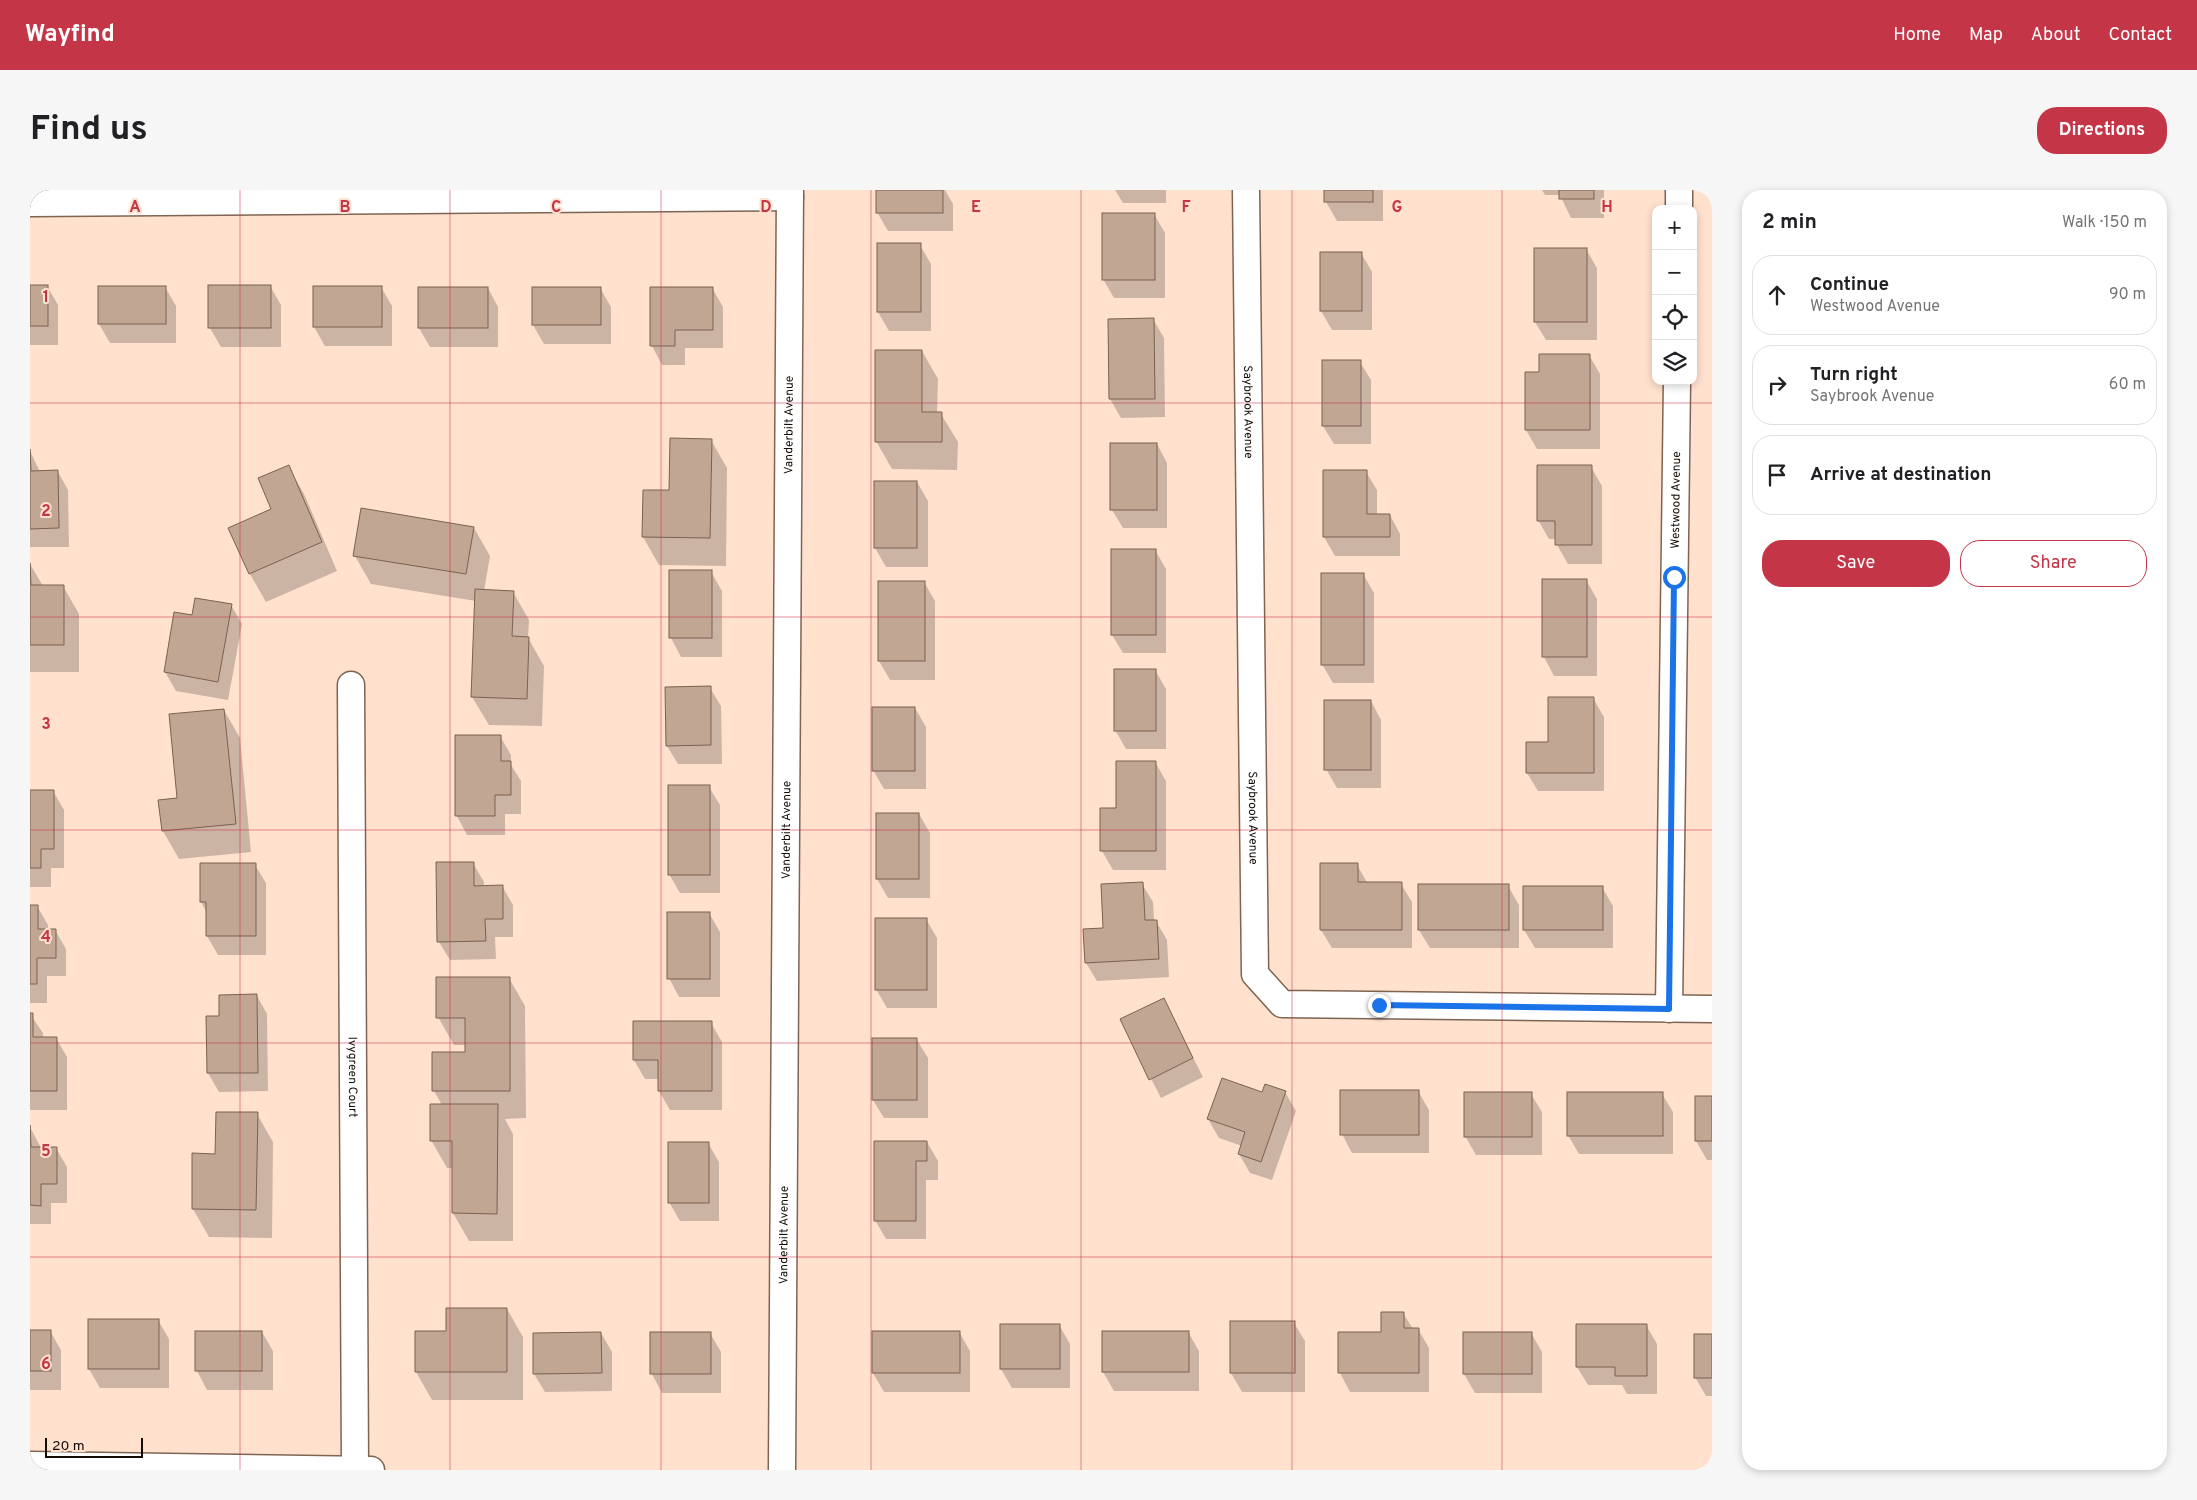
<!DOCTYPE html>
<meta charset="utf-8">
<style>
:root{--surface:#fff;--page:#f6f6f6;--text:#202124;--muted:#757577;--line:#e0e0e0;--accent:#c53548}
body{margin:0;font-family:Overpass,sans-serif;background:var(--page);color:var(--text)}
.controls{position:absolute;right:15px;top:15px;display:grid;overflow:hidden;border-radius:10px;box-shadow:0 2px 8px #0003}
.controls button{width:45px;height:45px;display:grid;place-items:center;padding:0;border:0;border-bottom:1px solid var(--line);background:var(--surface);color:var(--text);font:25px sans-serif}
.scale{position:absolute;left:15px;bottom:12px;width:98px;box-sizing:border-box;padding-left:5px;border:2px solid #140b05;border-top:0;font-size:14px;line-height:18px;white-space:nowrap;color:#140b05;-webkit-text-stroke:4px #ffe1ce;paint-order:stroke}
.stop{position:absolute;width:15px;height:15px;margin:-11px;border:4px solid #1a73e8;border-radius:50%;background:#fff}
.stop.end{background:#1a73e8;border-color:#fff;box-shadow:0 1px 5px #0008}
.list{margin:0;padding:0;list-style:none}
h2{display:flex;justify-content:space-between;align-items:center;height:65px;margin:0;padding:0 20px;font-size:21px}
h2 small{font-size:16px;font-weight:400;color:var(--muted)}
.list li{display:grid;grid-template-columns:32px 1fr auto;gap:15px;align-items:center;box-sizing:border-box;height:80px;margin:0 10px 10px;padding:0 10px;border:1px solid var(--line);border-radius:20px}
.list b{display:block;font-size:19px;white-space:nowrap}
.list p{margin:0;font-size:16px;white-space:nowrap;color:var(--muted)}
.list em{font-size:16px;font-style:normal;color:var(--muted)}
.actions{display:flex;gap:10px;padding:15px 20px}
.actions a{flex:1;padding:11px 0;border:1px solid var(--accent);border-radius:20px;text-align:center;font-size:18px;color:var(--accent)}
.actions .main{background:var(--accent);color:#fff}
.icon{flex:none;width:28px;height:28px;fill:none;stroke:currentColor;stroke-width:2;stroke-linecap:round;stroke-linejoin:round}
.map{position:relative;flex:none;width:1682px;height:1280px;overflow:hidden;border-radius:20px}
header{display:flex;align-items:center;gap:30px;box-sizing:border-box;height:70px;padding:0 25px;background:var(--accent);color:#fff}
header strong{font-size:24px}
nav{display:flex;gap:28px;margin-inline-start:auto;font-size:18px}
.intro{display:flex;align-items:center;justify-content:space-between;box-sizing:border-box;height:120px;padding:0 30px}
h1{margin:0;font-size:35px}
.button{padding:12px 22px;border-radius:20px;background:var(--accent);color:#fff;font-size:18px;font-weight:700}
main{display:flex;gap:30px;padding:0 30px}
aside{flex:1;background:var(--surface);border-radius:20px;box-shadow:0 2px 8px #0003}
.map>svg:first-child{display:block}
.shadow{fill:#0003}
.building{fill:#c2a694;stroke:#7a6150}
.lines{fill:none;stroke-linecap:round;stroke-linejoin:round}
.minor-casing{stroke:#7e6453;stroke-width:29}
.minor{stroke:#fff;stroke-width:26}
.route{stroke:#1a73e8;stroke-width:6}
.grid{fill:none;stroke:#c53548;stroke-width:1;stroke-opacity:0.55}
.labels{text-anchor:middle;stroke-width:4;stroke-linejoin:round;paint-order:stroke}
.street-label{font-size:12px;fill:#140b05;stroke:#ffe1ce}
.grid-label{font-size:16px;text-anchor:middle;font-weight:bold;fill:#c53548;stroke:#ffe1ce;stroke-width:4;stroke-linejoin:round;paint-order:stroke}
</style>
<header>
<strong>Wayfind</strong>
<nav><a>Home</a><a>Map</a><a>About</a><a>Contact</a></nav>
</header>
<div class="intro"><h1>Find us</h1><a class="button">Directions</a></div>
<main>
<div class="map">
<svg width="1682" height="1280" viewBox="0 0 1682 1280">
<rect width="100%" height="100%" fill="#ffe1ce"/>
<!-- shadow -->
<g class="shadow">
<path d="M 847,0 L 915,0 L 923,14 L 923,41 L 858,41 L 847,22 Z"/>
<path d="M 1085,0 L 1136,0 L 1136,13 L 1093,13 Z"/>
<path d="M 1296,0 L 1353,0 L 1353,31 L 1307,31 L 1296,12 Z"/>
<path d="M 1512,0 L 1574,0 L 1574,28 L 1541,28 L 1530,5 L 1515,5 Z"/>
<path d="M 1124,24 L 1135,43 L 1135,108 L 1084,108 L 1073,89 Z"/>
<path d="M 890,55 L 901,74 L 901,141 L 859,141 L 848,122 Z"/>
<path d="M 1556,59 L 1567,78 L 1567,150 L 1516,150 L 1505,132 Z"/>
<path d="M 1331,63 L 1342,82 L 1342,140 L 1302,140 L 1291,121 Z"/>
<path d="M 0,96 L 17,96 L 28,115 L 28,155 L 0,155 Z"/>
<path d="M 180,96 L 240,96 L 251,115 L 251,157 L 191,157 L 180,138 Z"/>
<path d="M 135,97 L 146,116 L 146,153 L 80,153 L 69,134 Z"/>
<path d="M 284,97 L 351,97 L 362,116 L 362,156 L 295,156 L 284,137 Z"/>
<path d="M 389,98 L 458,98 L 468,117 L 468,157 L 400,157 L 389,138 Z"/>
<path d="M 570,98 L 581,117 L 581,154 L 514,154 L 503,135 Z"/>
<path d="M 682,98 L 693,117 L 693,158 L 655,158 L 655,175 L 632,175 L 622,156 Z"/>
<path d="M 1123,129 L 1134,148 L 1135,227 L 1091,228 L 1080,209 L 1080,130 Z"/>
<path d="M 892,161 L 908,189 L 907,224 L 911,224 L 928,252 L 927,280 L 862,279 L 846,251 Z"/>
<path d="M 1559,165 L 1570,184 L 1570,259 L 1507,259 L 1496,240 Z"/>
<path d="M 1330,172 L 1341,190 L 1341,254 L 1304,254 L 1293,236 Z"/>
<path d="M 681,250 L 697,278 L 696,376 L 629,375 L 613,347 L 641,302 Z"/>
<path d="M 1127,254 L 1137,273 L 1137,338 L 1093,338 L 1082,320 Z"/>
<path d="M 0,261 L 10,282 L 28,282 L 38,300 L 39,357 L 0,357 Z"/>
<path d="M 258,276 L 274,304 L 307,381 L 236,412 L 220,384 Z"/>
<path d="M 1561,277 L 1572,296 L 1572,374 L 1538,374 L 1527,355 L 1527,349 L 1519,349 L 1508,330 Z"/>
<path d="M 1294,282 L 1336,282 L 1347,300 L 1347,325 L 1360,325 L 1370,344 L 1370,366 L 1305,366 L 1294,347 Z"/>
<path d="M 887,292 L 898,311 L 898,377 L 856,377 L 845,358 Z"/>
<path d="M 444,338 L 460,366 L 454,401 L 483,402 L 499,430 L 498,448 L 514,476 L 512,536 L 459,535 L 442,507 L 446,411 L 341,394 L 325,366 Z"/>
<path d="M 1125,360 L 1136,379 L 1136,463 L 1093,463 L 1082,445 Z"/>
<path d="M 0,374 L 13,396 L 33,396 L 49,424 L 49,482 L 0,482 Z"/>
<path d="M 681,382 L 692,401 L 692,467 L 651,467 L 641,448 Z"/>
<path d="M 1333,384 L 1344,403 L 1344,493 L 1303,493 L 1292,474 Z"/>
<path d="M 1556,390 L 1567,409 L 1567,486 L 1524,486 L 1514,467 Z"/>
<path d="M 849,392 L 894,392 L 905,411 L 905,490 L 860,490 L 849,471 Z"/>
<path d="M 201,415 L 212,434 L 198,510 L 146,501 L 135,482 L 163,426 Z"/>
<path d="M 1125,480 L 1136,499 L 1136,559 L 1096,559 L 1085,540 Z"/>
<path d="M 680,498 L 691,516 L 692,574 L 648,574 L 637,556 Z"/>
<path d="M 1563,508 L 1574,527 L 1574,601 L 1508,601 L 1497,583 L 1519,553 Z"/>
<path d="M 1341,511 L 1351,530 L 1351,598 L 1307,598 L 1296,579 Z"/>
<path d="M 885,518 L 896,537 L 896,599 L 854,599 L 843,580 Z"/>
<path d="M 194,520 L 210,548 L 221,662 L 149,669 L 133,641 L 130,611 L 149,609 Z"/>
<path d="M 470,546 L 481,565 L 481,575 L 491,591 L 491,624 L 475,624 L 475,645 L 437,645 L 427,626 Z"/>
<path d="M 1125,572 L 1136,591 L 1136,680 L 1083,680 L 1072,661 L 1072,619 L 1087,619 Z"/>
<path d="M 679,597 L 690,615 L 690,703 L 650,703 L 639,684 Z"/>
<path d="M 0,601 L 23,601 L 34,620 L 34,678 L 21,678 L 21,697 L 0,697 Z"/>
<path d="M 889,624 L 900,643 L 900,708 L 858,708 L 847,689 Z"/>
<path d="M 443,673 L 454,692 L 454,697 L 472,696 L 483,715 L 483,747 L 465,747 L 466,769 L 420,770 L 409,752 Z"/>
<path d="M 171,675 L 225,675 L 236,693 L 236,765 L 188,765 L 177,746 L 177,723 L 171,712 Z"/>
<path d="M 1327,675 L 1338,694 L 1371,694 L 1382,712 L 1382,758 L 1302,758 L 1291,740 Z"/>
<path d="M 1112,694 L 1123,712 L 1124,731 L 1126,731 L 1137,750 L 1139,787 L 1067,791 L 1056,773 L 1075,740 Z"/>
<path d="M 1478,696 L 1489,715 L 1489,758 L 1400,758 L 1389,740 Z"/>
<path d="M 1572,697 L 1583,716 L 1583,758 L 1505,758 L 1494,740 Z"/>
<path d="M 0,716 L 7,716 L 18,735 L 18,740 L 25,740 L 36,759 L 36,786 L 17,786 L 17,813 L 0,813 Z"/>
<path d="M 679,723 L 690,742 L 690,807 L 649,807 L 639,788 Z"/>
<path d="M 896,729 L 907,748 L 907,818 L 857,818 L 846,799 Z"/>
<path d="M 479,788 L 495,816 L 496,928 L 475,929 L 483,944 L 483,1051 L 439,1051 L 423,1023 L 423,978 L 417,978 L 401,950 L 412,915 L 404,901 L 437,863 L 436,855 L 424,855 L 408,827 Z"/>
<path d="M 227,806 L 237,824 L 238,901 L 189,902 L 178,883 L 178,827 L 190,827 Z"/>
<path d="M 1133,809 L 1173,887 L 1131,908 L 1091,830 Z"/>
<path d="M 0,824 L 13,843 L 13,848 L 26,848 L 37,867 L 37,920 L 0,920 Z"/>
<path d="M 604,833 L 681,833 L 692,852 L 692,920 L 640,920 L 629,901 L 629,889 L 615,889 L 604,870 Z"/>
<path d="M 887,850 L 898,868 L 898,928 L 854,928 L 843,910 Z"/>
<path d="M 1388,901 L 1399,920 L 1399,963 L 1322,963 L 1312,944 Z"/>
<path d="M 1255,902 L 1266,921 L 1242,990 L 1220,983 L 1209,964 L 1212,956 L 1189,948 L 1178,929 L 1233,903 Z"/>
<path d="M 1501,904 L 1512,922 L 1512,965 L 1446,965 L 1435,946 Z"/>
<path d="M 1632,904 L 1643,922 L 1643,964 L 1549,964 L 1538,945 Z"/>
<path d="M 1682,907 L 1682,970 L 1677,970 L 1666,951 Z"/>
<path d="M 227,924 L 243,952 L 242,1048 L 179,1047 L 163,1019 L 186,965 Z"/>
<path d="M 0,937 L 11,958 L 26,958 L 37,977 L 37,1013 L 21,1013 L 21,1034 L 0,1034 Z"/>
<path d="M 897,952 L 908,971 L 908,990 L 896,990 L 896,1049 L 856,1049 L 845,1030 Z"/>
<path d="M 678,953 L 689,972 L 689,1031 L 650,1031 L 639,1012 Z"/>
<path d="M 477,1119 L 493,1147 L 493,1210 L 402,1210 L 386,1182 L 417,1142 Z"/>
<path d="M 1373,1123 L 1383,1139 L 1388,1139 L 1399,1158 L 1399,1202 L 1320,1202 L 1310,1183 L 1310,1143 L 1352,1143 Z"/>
<path d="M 128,1130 L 139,1149 L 139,1198 L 70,1198 L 59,1179 Z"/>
<path d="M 1201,1133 L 1264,1133 L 1275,1151 L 1275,1202 L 1212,1202 L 1201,1183 Z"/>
<path d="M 1029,1135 L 1040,1154 L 1040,1198 L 982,1198 L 971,1179 Z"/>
<path d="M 1616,1135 L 1627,1154 L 1627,1204 L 1597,1204 L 1592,1195 L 1558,1195 L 1547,1177 Z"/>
<path d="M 0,1141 L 20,1141 L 31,1160 L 31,1200 L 0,1200 Z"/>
<path d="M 232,1142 L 243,1161 L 243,1200 L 177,1200 L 167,1181 Z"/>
<path d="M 843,1142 L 929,1142 L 940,1161 L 940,1202 L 854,1202 L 843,1183 Z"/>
<path d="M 1158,1142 L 1169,1161 L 1169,1201 L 1084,1201 L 1073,1182 Z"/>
<path d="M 571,1143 L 582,1162 L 582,1201 L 515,1202 L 504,1184 Z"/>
<path d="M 622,1143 L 680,1143 L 691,1162 L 691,1203 L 632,1203 L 622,1184 Z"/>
<path d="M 1434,1143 L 1501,1143 L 1512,1162 L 1512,1203 L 1445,1203 L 1434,1184 Z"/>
<path d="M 1682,1146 L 1682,1206 L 1676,1206 L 1665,1187 Z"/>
</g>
<!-- building -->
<g class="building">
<rect x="846" y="0" width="67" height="23"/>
<rect x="1294" y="0" width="49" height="12"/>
<rect x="1529" y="0" width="35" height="9"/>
<rect x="1072" y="23" width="53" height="67"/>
<rect x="847" y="53" width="44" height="69"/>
<rect x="1504" y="58" width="53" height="74"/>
<rect x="1290" y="62" width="42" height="59"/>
<rect x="0" y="95" width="18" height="41"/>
<rect x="178" y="95" width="63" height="43"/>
<rect x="68" y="96" width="68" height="38"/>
<rect x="283" y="96" width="69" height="41"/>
<rect x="388" y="97" width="70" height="41"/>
<rect x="502" y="97" width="69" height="38"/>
<path d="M 620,97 L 683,97 L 683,140 L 645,140 L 645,156 L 620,156 Z"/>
<path d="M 1124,128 L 1125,209 L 1079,209 L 1078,129 Z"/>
<path d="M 845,160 L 892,160 L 892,222 L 912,222 L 912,252 L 845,252 Z"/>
<path d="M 1509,164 L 1560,164 L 1560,240 L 1495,240 L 1495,182 L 1509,182 Z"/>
<rect x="1292" y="170" width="39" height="66"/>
<path d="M 640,248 L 682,249 L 680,348 L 612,347 L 613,300 L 639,300 Z"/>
<rect x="1080" y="253" width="47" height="67"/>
<path d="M 0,259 L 1,281 L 28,280 L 29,338 L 0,339 Z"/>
<path d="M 259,275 L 292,352 L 219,384 L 198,338 L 241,319 L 228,288 Z"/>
<path d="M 1507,275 L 1562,275 L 1562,355 L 1525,355 L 1525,331 L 1507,331 Z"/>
<path d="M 1293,280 L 1337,280 L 1337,324 L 1360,324 L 1360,347 L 1293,347 Z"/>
<rect x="844" y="291" width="43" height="67"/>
<path d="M 331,318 L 444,337 L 436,384 L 323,366 Z"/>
<rect x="1081" y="359" width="45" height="86"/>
<path d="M 0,373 L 1,395 L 34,395 L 34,455 L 0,455 Z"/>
<rect x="639" y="380" width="43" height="68"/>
<rect x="1291" y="383" width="43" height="92"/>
<rect x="1512" y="389" width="45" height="78"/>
<rect x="848" y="391" width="47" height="80"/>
<path d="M 445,399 L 484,401 L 482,446 L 499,447 L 497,509 L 441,507 Z"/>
<path d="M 165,408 L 202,414 L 188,492 L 134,482 L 144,422 L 162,425 Z"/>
<rect x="1084" y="479" width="42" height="62"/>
<path d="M 681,496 L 681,555 L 636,556 L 635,497 Z"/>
<path d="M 1518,507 L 1564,507 L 1564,583 L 1496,583 L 1496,552 L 1518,552 Z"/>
<rect x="1294" y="510" width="47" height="70"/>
<rect x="842" y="517" width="43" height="64"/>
<path d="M 194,519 L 206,634 L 132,641 L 128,610 L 147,608 L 139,524 Z"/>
<path d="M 425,545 L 471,545 L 471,571 L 481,571 L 481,605 L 465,605 L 465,626 L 425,626 Z"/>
<path d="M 1086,571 L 1126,571 L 1126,661 L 1070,661 L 1070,618 L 1086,618 Z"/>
<rect x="638" y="595" width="42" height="90"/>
<path d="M 0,600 L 24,600 L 24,659 L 11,659 L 11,678 L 0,678 Z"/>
<rect x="846" y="623" width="43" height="66"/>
<path d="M 406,672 L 444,672 L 444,696 L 473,695 L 473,729 L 455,729 L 456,751 L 407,752 Z"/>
<path d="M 170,673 L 226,673 L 226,746 L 176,746 L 176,712 L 170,712 Z"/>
<path d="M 1290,673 L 1328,673 L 1328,692 L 1372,692 L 1372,740 L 1290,740 Z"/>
<path d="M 1113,692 L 1115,730 L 1127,730 L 1129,769 L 1055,773 L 1053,739 L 1073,738 L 1071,694 Z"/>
<rect x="1388" y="694" width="91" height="46"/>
<rect x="1493" y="696" width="80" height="44"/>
<path d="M 0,715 L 8,715 L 8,739 L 26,739 L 26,768 L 7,768 L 7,794 L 0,794 Z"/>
<rect x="637" y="722" width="43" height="67"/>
<rect x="845" y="728" width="52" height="72"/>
<path d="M 406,787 L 480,787 L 480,901 L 402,901 L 402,862 L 435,862 L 435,828 L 406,828 Z"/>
<path d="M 227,804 L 228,883 L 177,883 L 176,826 L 189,826 L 189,805 Z"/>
<path d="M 1134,808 L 1163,868 L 1119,890 L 1090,829 Z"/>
<path d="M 0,823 L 3,823 L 3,847 L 27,847 L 27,901 L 0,901 Z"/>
<path d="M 603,831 L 682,831 L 682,901 L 628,901 L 628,870 L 603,870 Z"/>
<rect x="842" y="848" width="45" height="62"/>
<path d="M 1192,888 L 1232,902 L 1235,894 L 1256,901 L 1231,972 L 1208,964 L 1215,942 L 1177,929 Z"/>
<rect x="1310" y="900" width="79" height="45"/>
<rect x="1434" y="902" width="68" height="45"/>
<rect x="1537" y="902" width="96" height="44"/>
<rect x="1665" y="906" width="17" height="45"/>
<path d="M 400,914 L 468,914 L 467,1024 L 422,1023 L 422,951 L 400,951 Z"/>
<path d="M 186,922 L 228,922 L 226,1020 L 162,1019 L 162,963 L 185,964 Z"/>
<path d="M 0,935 L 1,957 L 27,957 L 27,994 L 11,994 L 11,1016 L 0,1015 Z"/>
<path d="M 844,951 L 897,951 L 897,971 L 886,971 L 886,1031 L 844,1031 Z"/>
<rect x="638" y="952" width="41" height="61"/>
<path d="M 416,1118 L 477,1118 L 477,1182 L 385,1182 L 385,1141 L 416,1141 Z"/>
<path d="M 1351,1122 L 1374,1122 L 1374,1138 L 1389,1138 L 1389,1183 L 1308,1183 L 1308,1142 L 1351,1142 Z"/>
<rect x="58" y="1129" width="71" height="50"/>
<rect x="1200" y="1131" width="65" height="52"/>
<rect x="970" y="1134" width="60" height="45"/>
<path d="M 1546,1134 L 1617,1134 L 1617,1186 L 1585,1186 L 1585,1177 L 1546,1177 Z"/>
<rect x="0" y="1140" width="21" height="41"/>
<rect x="165" y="1141" width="67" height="40"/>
<rect x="842" y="1141" width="88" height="42"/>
<rect x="1072" y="1141" width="87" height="41"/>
<path d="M 571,1142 L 572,1183 L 503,1184 L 503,1143 Z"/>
<rect x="620" y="1142" width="61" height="42"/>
<rect x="1433" y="1142" width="69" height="42"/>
<rect x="1664" y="1144" width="18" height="44"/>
</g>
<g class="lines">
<defs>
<g id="minor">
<path id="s1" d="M 1216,0 L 1225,784 L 1252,814 L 1682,819"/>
<path d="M 0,13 L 760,7"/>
<path d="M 1649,19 L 1649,0"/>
<path id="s2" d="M 321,495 L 325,1280"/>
<path id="s3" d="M 1639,819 L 1647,191"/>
<path d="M 0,1275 L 341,1280"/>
<path id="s4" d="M 752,1280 L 760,0"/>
</g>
</defs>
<!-- minor casing -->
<use href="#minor" class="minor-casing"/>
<!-- minor -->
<use href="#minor" class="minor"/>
</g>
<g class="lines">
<!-- route -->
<path class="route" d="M 1349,815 L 1639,819 L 1644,387"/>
</g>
<!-- grid -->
<path class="grid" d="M 210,0 L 210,1280M 420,0 L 420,1280M 631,0 L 631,1280M 841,0 L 841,1280M 1051,0 L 1051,1280M 1262,0 L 1262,1280M 1472,0 L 1472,1280M 0,213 L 1682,213M 0,427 L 1682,427M 0,640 L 1682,640M 0,853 L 1682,853M 0,1067 L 1682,1067"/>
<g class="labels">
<!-- street labels -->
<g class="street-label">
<text dy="4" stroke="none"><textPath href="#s1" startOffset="222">Saybrook Avenue</textPath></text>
<text dy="4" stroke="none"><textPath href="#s4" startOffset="1045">Vanderbilt Avenue</textPath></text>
<text dy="4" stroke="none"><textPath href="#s3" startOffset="509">Westwood Avenue</textPath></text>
<text dy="4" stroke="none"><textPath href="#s1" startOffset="628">Saybrook Avenue</textPath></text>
<text dy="4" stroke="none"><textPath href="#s4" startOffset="640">Vanderbilt Avenue</textPath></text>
<text dy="4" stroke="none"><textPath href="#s2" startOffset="392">Ivygreen Court</textPath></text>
<text dy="4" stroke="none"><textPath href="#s4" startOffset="235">Vanderbilt Avenue</textPath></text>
</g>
</g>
<g class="grid-label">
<text x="105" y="22">A</text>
<text x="315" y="22">B</text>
<text x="526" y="22">C</text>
<text x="736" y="22">D</text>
<text x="946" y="22">E</text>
<text x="1156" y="22">F</text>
<text x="1367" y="22">G</text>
<text x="1577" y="22">H</text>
<text x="16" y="112">1</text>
<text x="16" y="326">2</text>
<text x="16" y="539">3</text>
<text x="16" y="752">4</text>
<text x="16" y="966">5</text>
<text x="16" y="1179">6</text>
</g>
</svg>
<div class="controls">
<button>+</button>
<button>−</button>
<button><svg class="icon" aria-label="locate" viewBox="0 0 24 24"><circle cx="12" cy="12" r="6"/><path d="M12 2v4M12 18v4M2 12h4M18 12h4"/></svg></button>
<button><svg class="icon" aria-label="layers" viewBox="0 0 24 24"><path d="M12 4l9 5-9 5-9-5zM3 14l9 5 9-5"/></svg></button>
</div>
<div class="scale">20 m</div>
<div class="stop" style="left:1644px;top:387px"></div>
<div class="stop end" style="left:1349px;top:815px"></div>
</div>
<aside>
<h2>2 min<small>Walk · 150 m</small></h2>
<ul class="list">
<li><svg class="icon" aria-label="ahead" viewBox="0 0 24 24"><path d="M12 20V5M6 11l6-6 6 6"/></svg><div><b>Continue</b><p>Westwood Avenue</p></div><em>90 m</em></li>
<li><svg class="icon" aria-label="right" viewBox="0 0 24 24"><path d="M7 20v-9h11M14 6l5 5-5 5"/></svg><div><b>Turn right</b><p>Saybrook Avenue</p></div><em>60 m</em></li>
<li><svg class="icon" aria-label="arrive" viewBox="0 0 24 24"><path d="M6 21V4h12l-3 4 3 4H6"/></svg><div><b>Arrive at destination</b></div></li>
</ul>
<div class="actions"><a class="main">Save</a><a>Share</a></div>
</aside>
</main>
